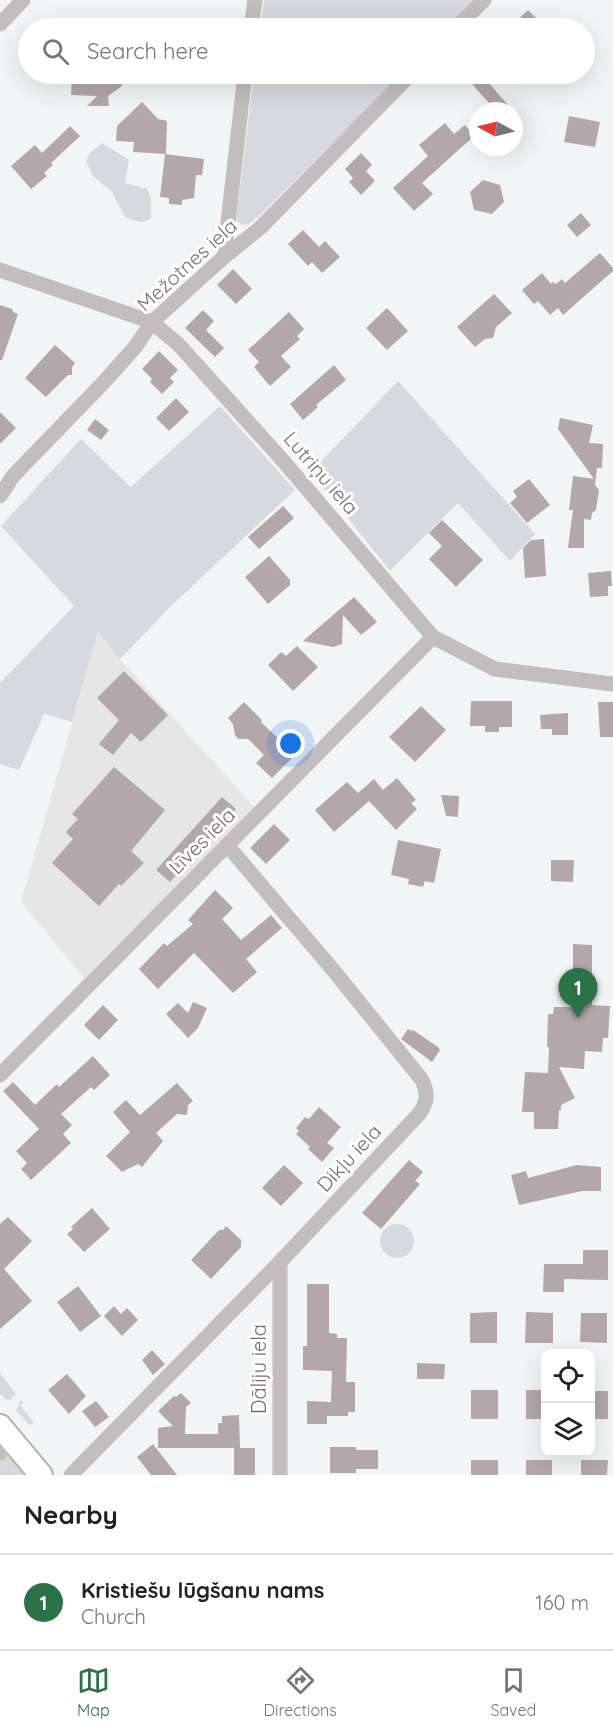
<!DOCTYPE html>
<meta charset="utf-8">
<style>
:root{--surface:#fff;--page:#f2f2f2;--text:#222;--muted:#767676;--line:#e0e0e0;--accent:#2b7246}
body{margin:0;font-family:Quicksand,sans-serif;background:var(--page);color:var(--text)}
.controls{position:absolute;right:18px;bottom:18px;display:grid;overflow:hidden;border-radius:12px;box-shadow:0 6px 24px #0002}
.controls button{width:54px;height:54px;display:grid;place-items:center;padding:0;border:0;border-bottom:2px solid var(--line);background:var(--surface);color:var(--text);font:30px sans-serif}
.compass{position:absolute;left:469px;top:102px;width:54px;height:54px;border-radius:50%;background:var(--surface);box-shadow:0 6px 24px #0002;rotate:277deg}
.you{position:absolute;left:291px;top:744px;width:21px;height:21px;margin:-15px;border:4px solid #fff;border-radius:50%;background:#1a73e8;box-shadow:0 0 0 9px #1a73e833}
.badge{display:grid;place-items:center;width:39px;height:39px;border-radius:50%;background:var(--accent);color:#fff;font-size:20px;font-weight:700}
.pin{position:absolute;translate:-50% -50px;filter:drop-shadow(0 2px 3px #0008)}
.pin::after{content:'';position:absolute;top:32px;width:21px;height:18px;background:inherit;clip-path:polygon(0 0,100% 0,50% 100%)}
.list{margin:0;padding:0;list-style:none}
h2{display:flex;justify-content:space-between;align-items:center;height:78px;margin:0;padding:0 24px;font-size:26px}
h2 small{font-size:20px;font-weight:400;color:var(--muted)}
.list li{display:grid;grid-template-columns:39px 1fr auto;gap:18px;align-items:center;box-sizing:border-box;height:96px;padding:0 24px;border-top:2px solid var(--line)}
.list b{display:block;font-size:22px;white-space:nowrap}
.list p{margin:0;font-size:20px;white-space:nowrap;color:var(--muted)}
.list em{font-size:20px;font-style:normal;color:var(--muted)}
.icon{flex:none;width:33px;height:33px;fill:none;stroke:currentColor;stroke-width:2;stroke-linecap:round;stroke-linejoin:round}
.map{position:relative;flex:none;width:613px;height:1475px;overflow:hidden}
.search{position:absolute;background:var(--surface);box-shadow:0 6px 24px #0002;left:18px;right:18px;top:18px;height:66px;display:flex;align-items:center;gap:15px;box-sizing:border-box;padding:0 21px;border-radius:33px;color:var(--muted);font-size:22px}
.sheet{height:174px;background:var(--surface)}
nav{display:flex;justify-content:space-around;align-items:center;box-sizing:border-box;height:84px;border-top:2px solid var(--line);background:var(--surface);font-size:16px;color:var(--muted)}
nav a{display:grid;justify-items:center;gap:3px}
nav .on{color:var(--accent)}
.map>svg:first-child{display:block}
.built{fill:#e6e6e7}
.green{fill:#d7d9df}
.building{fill:#b3a7ac}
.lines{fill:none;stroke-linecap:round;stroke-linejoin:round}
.secondary-casing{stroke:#b9afb3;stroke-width:26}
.street{stroke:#c4bdc0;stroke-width:15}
.secondary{stroke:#fff;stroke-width:22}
.labels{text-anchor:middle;stroke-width:6;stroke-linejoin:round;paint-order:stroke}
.street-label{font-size:20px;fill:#816772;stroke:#fff}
</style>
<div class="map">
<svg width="613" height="1475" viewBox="0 0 613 1475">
<rect width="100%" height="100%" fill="#f2f5f5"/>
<!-- built -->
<path class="built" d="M 98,632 L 120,659 L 256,809 L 84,978 L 21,902 Z"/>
<!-- green -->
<g class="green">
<path d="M 264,0 L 476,0 L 447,28 L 260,28 Z"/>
<path d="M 254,74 L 402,74 L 258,217 L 249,224 L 242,225 L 236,220 Z"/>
<path d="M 102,143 L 129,160 L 125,183 L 147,189 L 151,197 L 151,219 L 142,222 L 126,218 L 112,192 L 93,176 L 86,162 L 90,153 Z"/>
<path d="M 398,381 L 535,534 L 510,561 L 458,503 L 390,571 L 311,472 Z"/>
<path d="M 220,406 L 295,490 L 171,606 L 120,659 L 98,632 L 72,722 L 44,714 L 19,770 L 0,764 L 0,683 L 74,606 L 1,526 L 81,439 L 131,487 Z"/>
<circle cx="397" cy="1241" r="17"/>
<path d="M 0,1373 L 16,1394 L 8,1401 L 0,1394 Z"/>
<path d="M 21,1400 L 23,1402 L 20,1405 L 34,1423 L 29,1425 L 16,1410 Z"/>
<path d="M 5,1456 L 16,1459 L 27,1475 L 0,1475 L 0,1461 Z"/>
</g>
<!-- building -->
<g class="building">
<path d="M 528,10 L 546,28 L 509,28 Z"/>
<path d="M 72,74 L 122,74 L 122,86 L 108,96 L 109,106 L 87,106 L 97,96 L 71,95 Z"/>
<path d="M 482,75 L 508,105 L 501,111 L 496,111 L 472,84 Z"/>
<path d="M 142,102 L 158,119 L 167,121 L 166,154 L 133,152 L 134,142 L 116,141 L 117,126 Z"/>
<path d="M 569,116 L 600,122 L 595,147 L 564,142 Z"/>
<path d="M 445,123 L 454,134 L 465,125 L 474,136 L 422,183 L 433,194 L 414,211 L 393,188 L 428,156 L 419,145 Z"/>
<path d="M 70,126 L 80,136 L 51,163 L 53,165 L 44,173 L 47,176 L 31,189 L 11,166 L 35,145 L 42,153 Z"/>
<path d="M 361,153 L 372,165 L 366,171 L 375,181 L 361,195 L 349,182 L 353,178 L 345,169 Z"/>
<path d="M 165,154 L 204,159 L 202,175 L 196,175 L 194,198 L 182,200 L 182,205 L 169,204 L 169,198 L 160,197 Z"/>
<path d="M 483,180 L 500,185 L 504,202 L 492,214 L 474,210 L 470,192 Z"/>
<path d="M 581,213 L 591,225 L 577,237 L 567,225 Z"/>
<path d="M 303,230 L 319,247 L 325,241 L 340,257 L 322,273 L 312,262 L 308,266 L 288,244 Z"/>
<path d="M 600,253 L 613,268 L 613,271 L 563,315 L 558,308 L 550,315 L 538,301 L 534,304 L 522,290 L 542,273 L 551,284 L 553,282 L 556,284 L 562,279 L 565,283 Z"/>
<path d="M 233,269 L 252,289 L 236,304 L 217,285 Z"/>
<path d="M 494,294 L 512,313 L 496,327 L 493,338 L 485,339 L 475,347 L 457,327 Z"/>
<path d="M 0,305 L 12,309 L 13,312 L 18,314 L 2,360 L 0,360 Z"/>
<path d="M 387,308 L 408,331 L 387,350 L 366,328 Z"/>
<path d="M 203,310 L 214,321 L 206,330 L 224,348 L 215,357 L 185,328 Z"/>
<path d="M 289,312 L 304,329 L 297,336 L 300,339 L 281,356 L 291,367 L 270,386 L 254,367 L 259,362 L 248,350 Z"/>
<path d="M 55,345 L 75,363 L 72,367 L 72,375 L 68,375 L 46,397 L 25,378 Z"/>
<path d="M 159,351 L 178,370 L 170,378 L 174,382 L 162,394 L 150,382 L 152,379 L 142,369 Z"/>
<path d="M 334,365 L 346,380 L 316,405 L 318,407 L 303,420 L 290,404 Z"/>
<path d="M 176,398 L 189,412 L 169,431 L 156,418 Z"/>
<path d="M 0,412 L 16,428 L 0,444 Z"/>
<path d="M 560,418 L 593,425 L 589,443 L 603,444 L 602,468 L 597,468 L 595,485 L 599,490 L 596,510 L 592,513 L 591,520 L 584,519 L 584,548 L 568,548 L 573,510 L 569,510 L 573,476 L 594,479 L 558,429 Z"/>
<path d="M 95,419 L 109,430 L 101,440 L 87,430 Z"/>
<path d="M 529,479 L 550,505 L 527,523 L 510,503 L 517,497 L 513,491 Z"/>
<path d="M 283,506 L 294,518 L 259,549 L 248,537 Z"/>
<path d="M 442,520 L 483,560 L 456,587 L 429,559 L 442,546 L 429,533 Z"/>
<path d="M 544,539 L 546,576 L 525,578 L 523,548 L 531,540 Z"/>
<path d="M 269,556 L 290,580 L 290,585 L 268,604 L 245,577 Z"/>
<path d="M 611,571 L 612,586 L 608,586 L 608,596 L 590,597 L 588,573 Z"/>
<path d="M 354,597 L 377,622 L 361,635 L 343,615 L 342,644 L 333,647 L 303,641 Z"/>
<path d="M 297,646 L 318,667 L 293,691 L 268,665 L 281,652 L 286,656 Z"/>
<path d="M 124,671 L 168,715 L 141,742 L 131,733 L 113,755 L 99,744 L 119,720 L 97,698 Z"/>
<path d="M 471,701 L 512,701 L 512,727 L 499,727 L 499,732 L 485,732 L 485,726 L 470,726 Z"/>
<path d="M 244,702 L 262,720 L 261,722 L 295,755 L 272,778 L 256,763 L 264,755 L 248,739 L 238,739 L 235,735 L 233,724 L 228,718 Z"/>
<path d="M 598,702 L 613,702 L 613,737 L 600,737 Z"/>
<path d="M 421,706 L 446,730 L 415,762 L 389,737 Z"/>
<path d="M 568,713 L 568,735 L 552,735 L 552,729 L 541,729 L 540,715 Z"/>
<path d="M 114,767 L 165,810 L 131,851 L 144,863 L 121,886 L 119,884 L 99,906 L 52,863 L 73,839 L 66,832 L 78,819 L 72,814 Z"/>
<path d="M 397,778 L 416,800 L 411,803 L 417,809 L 396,830 L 369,801 L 334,832 L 315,810 L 347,782 L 358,793 L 374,779 L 383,790 Z"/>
<path d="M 441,795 L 459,796 L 458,817 L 446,816 Z"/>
<path d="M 222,797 L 236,809 L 170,882 L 156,870 Z"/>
<path d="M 274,824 L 290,840 L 266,864 L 250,848 Z"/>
<path d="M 398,840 L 441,849 L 434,883 L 425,881 L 423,887 L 408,884 L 409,879 L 391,875 Z"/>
<path d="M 551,860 L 574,860 L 573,882 L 551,881 Z"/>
<path d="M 215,890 L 233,908 L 222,919 L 241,940 L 271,915 L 282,928 L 246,959 L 257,972 L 233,993 L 194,953 L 158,989 L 139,969 L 164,943 L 167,946 L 193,924 L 188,920 Z"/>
<path d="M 573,944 L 592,945 L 592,1005 L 610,1006 L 608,1038 L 603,1038 L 602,1052 L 585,1051 L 584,1069 L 559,1067 L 575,1098 L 561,1105 L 561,1110 L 559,1110 L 558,1129 L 534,1129 L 534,1112 L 522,1112 L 525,1072 L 548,1073 L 549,1047 L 547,1047 L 548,1014 L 553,1014 L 554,1007 L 573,1007 Z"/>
<path d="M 193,1002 L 207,1008 L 198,1028 L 188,1038 L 166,1014 L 178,1003 L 188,1013 Z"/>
<path d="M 103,1005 L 118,1020 L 99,1040 L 84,1025 Z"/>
<path d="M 408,1029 L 412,1031 L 413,1030 L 438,1047 L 440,1050 L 432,1062 L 401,1039 Z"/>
<path d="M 93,1056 L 110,1075 L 94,1090 L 91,1087 L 61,1114 L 72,1125 L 63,1134 L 71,1143 L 31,1180 L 21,1169 L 27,1163 L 16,1151 L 39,1129 L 3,1091 L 13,1082 L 35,1105 L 57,1084 L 59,1087 Z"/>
<path d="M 177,1083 L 193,1101 L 188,1105 L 187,1115 L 177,1114 L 156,1133 L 163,1141 L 142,1167 L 138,1164 L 122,1172 L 106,1156 L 130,1132 L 113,1112 L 126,1100 L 140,1115 Z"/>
<path d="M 319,1107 L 341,1127 L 327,1143 L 334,1148 L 322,1162 L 308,1149 L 310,1147 L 296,1134 L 299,1131 L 296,1128 L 305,1117 L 309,1119 Z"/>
<path d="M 409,1160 L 423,1172 L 415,1181 L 420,1184 L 381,1229 L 362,1213 Z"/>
<path d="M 284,1165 L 303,1183 L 281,1206 L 262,1188 Z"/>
<path d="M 577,1165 L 601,1167 L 601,1191 L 582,1191 L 519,1205 L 511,1175 L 526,1171 L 528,1178 Z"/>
<path d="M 92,1208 L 110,1229 L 84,1252 L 67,1234 L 73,1229 L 71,1227 Z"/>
<path d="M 8,1217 L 32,1241 L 4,1269 L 32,1301 L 0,1329 L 0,1224 Z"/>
<path d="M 226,1226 L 241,1240 L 241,1247 L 211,1279 L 191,1260 L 219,1230 L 223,1230 Z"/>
<path d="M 583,1250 L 608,1250 L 608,1280 L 564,1279 L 564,1292 L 543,1292 L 544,1264 L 583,1264 Z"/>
<path d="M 307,1284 L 329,1284 L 329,1333 L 337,1334 L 337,1338 L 347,1338 L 346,1382 L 355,1382 L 355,1412 L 348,1412 L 348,1416 L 327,1416 L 327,1424 L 307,1424 L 307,1401 L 331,1402 L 332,1371 L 303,1370 L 303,1346 L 307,1346 Z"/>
<path d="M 78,1286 L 101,1316 L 80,1332 L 57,1302 Z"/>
<path d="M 114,1306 L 121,1314 L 127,1308 L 138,1320 L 122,1336 L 104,1316 Z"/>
<path d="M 497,1312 L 497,1343 L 470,1343 L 470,1313 Z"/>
<path d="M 526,1312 L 553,1313 L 553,1343 L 525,1343 Z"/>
<path d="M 581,1313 L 607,1313 L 607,1343 L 580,1342 Z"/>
<path d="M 152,1350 L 165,1364 L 153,1375 L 142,1360 Z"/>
<path d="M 417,1363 L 445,1364 L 444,1379 L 417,1379 Z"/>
<path d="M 67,1374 L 86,1396 L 69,1414 L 48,1390 Z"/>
<rect x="471" y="1390" width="27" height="29"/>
<rect x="526" y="1390" width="20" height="29"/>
<rect x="591" y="1391" width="17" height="28"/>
<path d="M 181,1393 L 191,1403 L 186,1407 L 185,1434 L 218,1434 L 218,1423 L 222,1423 L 222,1416 L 239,1415 L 240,1448 L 158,1448 L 158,1428 L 173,1426 L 158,1411 L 174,1396 L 176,1397 Z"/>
<path d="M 96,1401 L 109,1417 L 95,1427 L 82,1411 Z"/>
<path d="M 153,1444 L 177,1475 L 151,1475 L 137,1457 Z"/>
<path d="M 330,1447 L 356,1447 L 356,1450 L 378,1450 L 378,1469 L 356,1469 L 356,1473 L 330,1473 Z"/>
<rect x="234" y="1448" width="21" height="27"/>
<rect x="471" y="1460" width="27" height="15"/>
<rect x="526" y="1460" width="26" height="15"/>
<path d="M 581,1460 L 608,1460 L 607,1475 L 581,1475 Z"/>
</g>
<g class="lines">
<defs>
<path id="secondary" d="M 0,1426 L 41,1475"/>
</defs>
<!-- secondary casing -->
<use href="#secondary" class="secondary-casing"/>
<!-- street -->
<g class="street">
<path d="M 0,24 L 23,0"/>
<path d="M 251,28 L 255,0"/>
<path d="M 456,28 L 484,0"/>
<path d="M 224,257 L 245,74"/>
<path d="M 0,270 L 152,322 L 179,345 L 285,463 L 433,637 L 495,669 L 613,684"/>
<path d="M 0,496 L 13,476 L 104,382 L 136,346 L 152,322 L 224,257 L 260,228 L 411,74"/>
<path d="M 0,1075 L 433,637"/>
<path d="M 0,1453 L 12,1440"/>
<path d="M 71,1475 L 280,1262 L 419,1114 C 428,1101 428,1094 422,1080 L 334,971 L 227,845"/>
<path d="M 280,1475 L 280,1262"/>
</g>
<!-- secondary -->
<use href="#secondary" class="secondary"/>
</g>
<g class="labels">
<!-- street labels -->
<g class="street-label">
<text transform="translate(187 265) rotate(-42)" y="7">Mežotnes iela</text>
<text transform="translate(321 473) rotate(49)" y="7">Lutriņu iela</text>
<text transform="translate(202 841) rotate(-45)" y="7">Līves iela</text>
<text transform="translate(349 1158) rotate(-47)" y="7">Dikļu iela</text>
<text transform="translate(259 1369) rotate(-90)" y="7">Dāliju iela</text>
</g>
</g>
</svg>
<div class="controls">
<button><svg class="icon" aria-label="locate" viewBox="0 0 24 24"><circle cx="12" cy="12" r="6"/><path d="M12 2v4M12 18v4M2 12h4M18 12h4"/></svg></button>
<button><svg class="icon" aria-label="layers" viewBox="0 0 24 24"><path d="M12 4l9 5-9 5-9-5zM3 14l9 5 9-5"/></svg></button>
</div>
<svg class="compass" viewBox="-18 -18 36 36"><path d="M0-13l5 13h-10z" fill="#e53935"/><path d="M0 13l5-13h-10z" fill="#767676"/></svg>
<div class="you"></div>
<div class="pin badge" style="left:578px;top:1018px">1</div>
<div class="search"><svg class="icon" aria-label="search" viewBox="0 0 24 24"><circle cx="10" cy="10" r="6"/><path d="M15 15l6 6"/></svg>Search here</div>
</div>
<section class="sheet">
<h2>Nearby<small></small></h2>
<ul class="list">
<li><span class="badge">1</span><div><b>Kristiešu lūgšanu nams</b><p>Church</p></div><em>160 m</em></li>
</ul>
</section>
<nav>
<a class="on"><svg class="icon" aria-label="map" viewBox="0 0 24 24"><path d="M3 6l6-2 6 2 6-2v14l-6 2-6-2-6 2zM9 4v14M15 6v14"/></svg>Map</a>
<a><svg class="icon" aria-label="directions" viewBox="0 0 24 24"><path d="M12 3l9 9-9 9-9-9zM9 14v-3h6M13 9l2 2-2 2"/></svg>Directions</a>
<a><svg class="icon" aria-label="saved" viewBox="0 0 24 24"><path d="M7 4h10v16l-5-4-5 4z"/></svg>Saved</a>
</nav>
